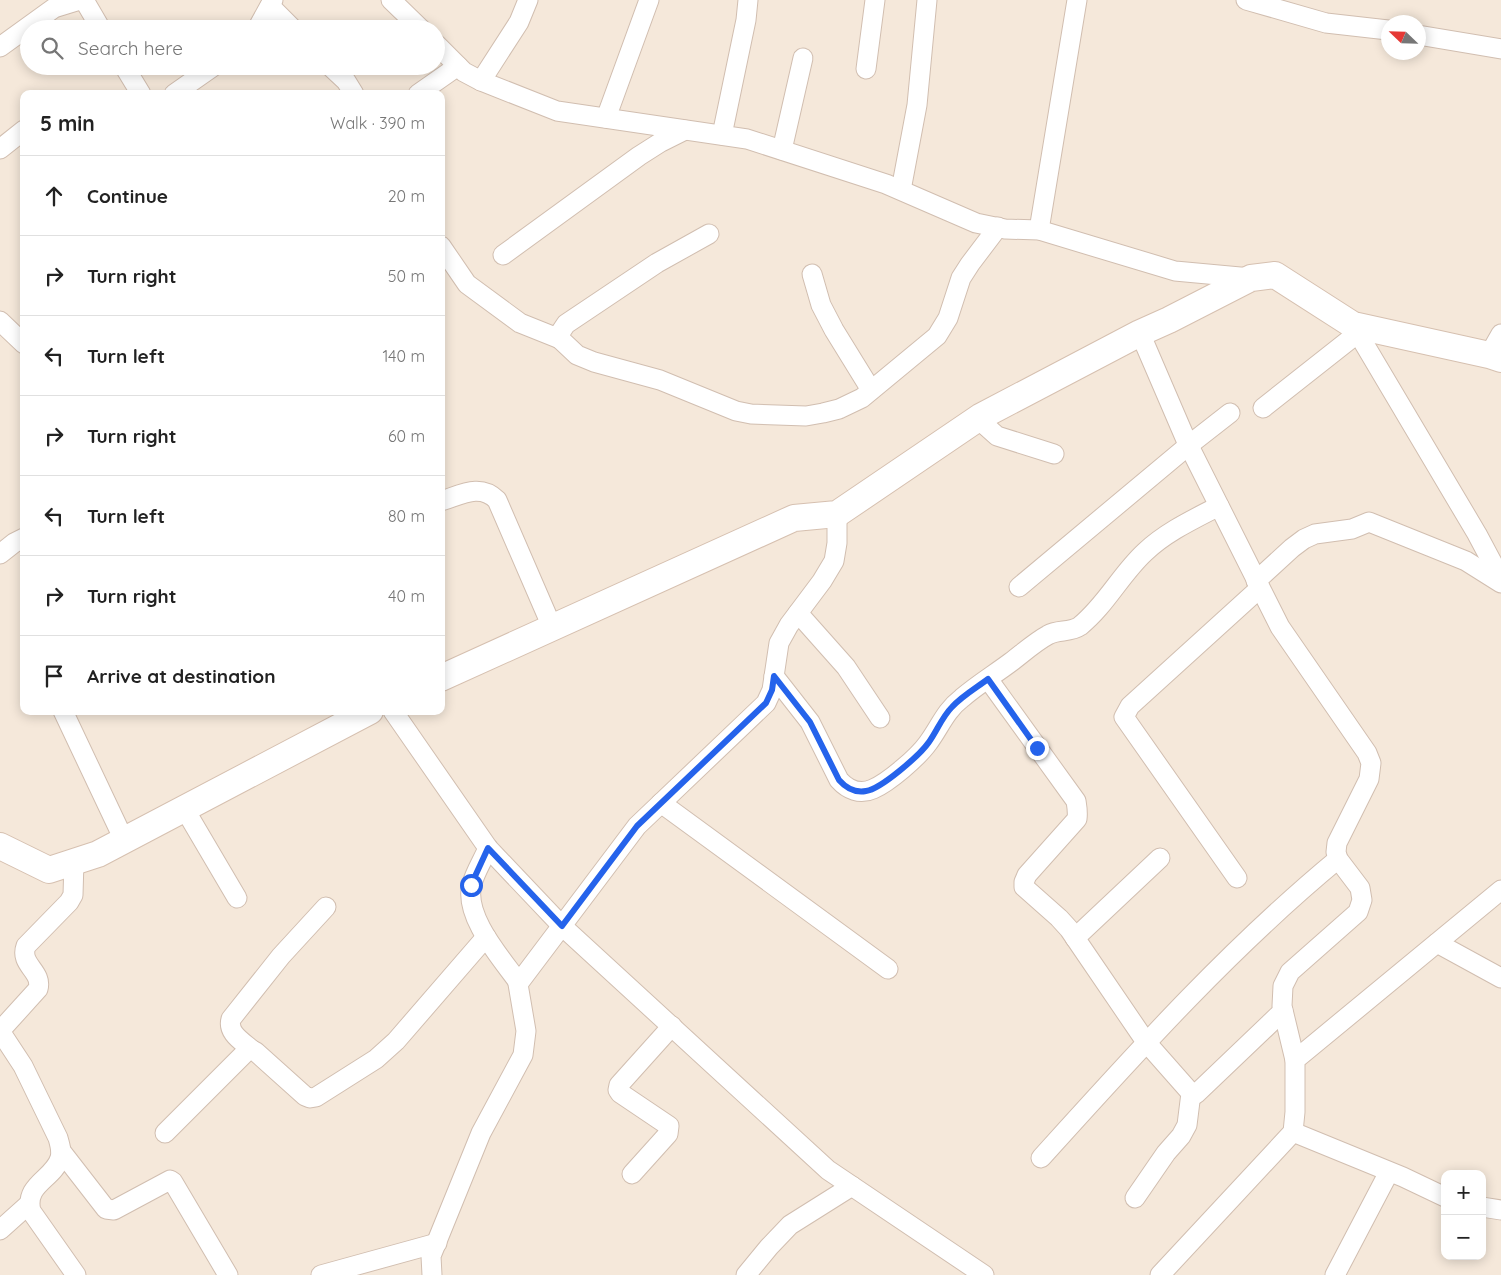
<!DOCTYPE html>
<meta charset="utf-8">
<style>
:root{--surface:#fff;--page:#f2f2f2;--text:#222;--muted:#767676;--line:#e0e0e0}
body{margin:0;font-family:Quicksand,sans-serif;background:var(--page);color:var(--text)}
.controls{position:absolute;right:15px;bottom:15px;display:grid;overflow:hidden;border-radius:10px;box-shadow:0 2px 12px #0003}
.controls button{width:45px;height:45px;display:grid;place-items:center;padding:0;border:0;border-bottom:1px solid var(--line);background:var(--surface);color:var(--text);font:25px sans-serif}
.compass{position:absolute;left:1381px;top:15px;width:45px;height:45px;border-radius:50%;background:var(--surface);box-shadow:0 2px 12px #0003;rotate:293deg}
.stop{position:absolute;width:15px;height:15px;margin:-11px;border:4px solid #2563eb;border-radius:50%;background:#fff}
.stop.end{background:#2563eb;border-color:#fff;box-shadow:0 1px 5px #0008}
.list{margin:0;padding:0;list-style:none}
h2{display:flex;justify-content:space-between;align-items:center;height:65px;margin:0;padding:0 20px;font-size:21px}
h2 small{font-size:16px;font-weight:400;color:var(--muted)}
.list li{display:grid;grid-template-columns:32px 1fr auto;gap:15px;align-items:center;box-sizing:border-box;height:80px;padding:0 20px;border-top:1px solid var(--line)}
.list b{display:block;font-size:19px;white-space:nowrap}
.list em{font-size:16px;font-style:normal;color:var(--muted)}
.icon{flex:none;width:28px;height:28px;fill:none;stroke:currentColor;stroke-width:2;stroke-linecap:round;stroke-linejoin:round}
.map{position:relative;flex:none;width:1501px;height:1275px;overflow:hidden}
.search{position:absolute;background:var(--surface);box-shadow:0 2px 12px #0003;left:20px;top:20px;width:425px;height:55px;display:flex;align-items:center;gap:12px;box-sizing:border-box;padding:0 18px;border-radius:28px;color:var(--muted);font-size:19px}
.panel{position:absolute;background:var(--surface);box-shadow:0 2px 12px #0003;left:20px;top:90px;width:425px;height:625px;border-radius:10px}
.map>svg:first-child{display:block}
.residential{fill:#f5e8da;fill-rule:evenodd}
.lines{fill:none;stroke-linecap:round;stroke-linejoin:round}
.street-casing{stroke:#d1beb0;stroke-width:21}
.secondary-casing{stroke:#d6c0b0;stroke-width:28}
.street{stroke:#fff;stroke-width:19}
.secondary{stroke:#fff;stroke-width:26}
.route{stroke:#2563eb;stroke-width:6}
</style>
<div class="map">
<svg width="1501" height="1275" viewBox="0 0 1501 1275">
<rect width="100%" height="100%" fill="#fdf6ec"/>
<!-- residential -->
<path class="residential" d="M 0,0 L 1501,0 L 1501,1275 L 0,1275 ZM 1388,22 L 1418,22 L 1418,52 L 1388,52 ZM 29,29 L 436,29 L 436,66 L 29,66 ZM 24,94 L 441,94 L 441,711 L 24,711 ZM 1445,1174 L 1482,1174 L 1482,1256 L 1445,1256 Z"/>
<g class="lines">
<defs>
<g id="street">
<path d="M 84,0 L 101,29"/>
<path d="M 391,0 L 421,29"/>
<path d="M 1246,0 L 1326,23 L 1388,30"/>
<path d="M 270,6 L 293,29"/>
<path d="M 257,29 L 273,0"/>
<path d="M 1418,35 L 1501,49"/>
<path d="M 436,44 L 464,72 L 481,81 L 557,111 L 747,139 L 886,184 L 976,223 L 1005,229 L 1039,230 L 1175,271 L 1251,278"/>
<path d="M 0,47 L 54,8 L 80,0"/>
<path d="M 124,66 L 141,94"/>
<path d="M 330,66 L 346,81 L 354,94"/>
<path d="M 866,69 L 875,0"/>
<path d="M 481,81 L 519,22 L 528,0"/>
<path d="M 174,94 L 214,66"/>
<path d="M 418,94 L 458,66"/>
<path d="M 606,118 L 649,0"/>
<path d="M 722,135 L 746,20 L 748,0"/>
<path d="M 0,149 L 24,130"/>
<path d="M 782,150 L 803,58"/>
<path d="M 901,190 L 917,105 L 927,0"/>
<path d="M 1039,230 L 1077,0"/>
<path d="M 709,234 L 657,263 L 566,324 L 560,333 L 560,339 L 577,355 L 594,362 L 660,380 L 736,411 L 751,414 L 806,416 L 823,413 L 839,409 L 862,398 L 937,336 L 948,318 L 961,278 L 970,264 L 998,227"/>
<path d="M 441,246 L 467,284 L 520,323 L 560,339"/>
<path d="M 503,255 L 639,156 L 661,142 L 685,130"/>
<path d="M 812,274 L 821,305 L 834,330 L 871,390"/>
<path d="M 0,321 L 24,344"/>
<path d="M 1353,325 L 1477,534 L 1501,579"/>
<path d="M 1140,333 L 1186,440 L 1280,627 L 1367,753 L 1371,763 L 1369,779 L 1337,843 L 1336,852 L 1338,859 L 1360,888 L 1362,900 L 1358,912 L 1290,972 L 1283,986 L 1282,1006 L 1295,1060"/>
<path d="M 1489,355 L 1501,334"/>
<path d="M 1263,408 L 1358,333"/>
<path d="M 978,419 L 997,436 L 1054,454"/>
<path d="M 441,501 C 461,495 480,483 497,500 L 552,627"/>
<path d="M 0,554 L 14,543 L 24,538"/>
<path d="M 1256,581 L 1292,548 L 1304,539 L 1315,534 L 1352,529 L 1369,522 L 1466,561 L 1501,583"/>
<path d="M 1019,587 L 1189,445 L 1230,413"/>
<path d="M 798,613 L 846,667 L 880,718"/>
<path d="M 774,676 L 810,722 L 839,780 C 848,790 860,795 873,789 C 889,782 918,757 928,743 C 940,727 945,711 962,698 C 977,685 995,674 1011,662 C 1023,653 1035,642 1048,635 C 1058,629 1070,633 1080,626 C 1106,605 1121,574 1145,552 C 1166,532 1194,519 1219,506"/>
<path d="M 988,679 L 1076,801 C 1077,807 1078,812 1077,819 L 1027,875 L 1024,882 L 1024,887 L 1059,918 L 1069,929 L 1146,1042 L 1191,1093 L 1196,1094 L 1283,1011"/>
<path d="M 63,711 L 124,840"/>
<path d="M 393,711 L 488,848 L 562,926 L 828,1170 L 984,1275"/>
<path d="M 661,803 L 888,969"/>
<path d="M 184,808 L 237,898"/>
<path d="M 488,848 C 483,860 475,872 472,884 C 463,916 502,959 519,983"/>
<path d="M 74,861 L 73,895 L 69,902 L 26,946 C 19,965 43,971 38,989 L 0,1031 L 23,1066 L 58,1138 C 60,1145 62,1151 60,1158 C 54,1179 24,1184 31,1211 L 76,1275"/>
<path d="M 1237,878 L 1124,717 L 1130,706 L 1260,588"/>
<path d="M 1075,938 L 1160,858"/>
<path d="M 1437,943 L 1501,978"/>
<path d="M 252,1050 C 242,1041 227,1033 231,1019 L 281,956 L 326,907"/>
<path d="M 1293,1132 L 1403,1177 L 1445,1197"/>
<path d="M 165,1133 L 246,1052 L 252,1050 L 256,1052 L 305,1096 L 310,1098 L 316,1097 L 376,1059 L 396,1041 L 486,937"/>
<path d="M 61,1151 L 106,1209 L 114,1210 L 170,1180 L 173,1182 L 228,1275"/>
<path d="M 1041,1158 C 1135,1054 1229,949 1338,859"/>
<path d="M 632,1174 L 668,1134 L 669,1126 L 620,1093 L 618,1090 L 619,1085 L 672,1026"/>
<path d="M 1135,1198 L 1166,1153 L 1181,1136 L 1187,1125 L 1191,1093"/>
<path d="M 1482,1207 L 1501,1210"/>
<path d="M 0,1230 L 29,1204"/>
<path d="M 321,1275 L 437,1243"/>
<path d="M 432,1275 L 431,1256 L 481,1133 L 523,1055 L 526,1031 L 518,984 L 637,826 L 766,703 L 772,690 L 779,643 L 789,625 L 822,581 L 834,561 L 837,543 L 837,514"/>
<path d="M 746,1275 L 769,1247 L 790,1225 L 852,1186"/>
<path d="M 1160,1275 L 1293,1132 L 1295,1112 L 1295,1060 L 1501,890"/>
<path d="M 1335,1275 L 1389,1172"/>
</g>
<g id="secondary">
<path d="M 441,678 L 794,518 L 837,514 L 980,417 L 1140,333 L 1169,320 L 1251,278 L 1275,275 L 1353,325 L 1489,355 L 1501,359"/>
<path d="M 0,846 L 49,870 L 98,854 L 370,711"/>
</g>
</defs>
<!-- street casing -->
<use href="#street" class="street-casing"/>
<!-- secondary casing -->
<use href="#secondary" class="secondary-casing"/>
<!-- street -->
<use href="#street" class="street"/>
<!-- secondary -->
<use href="#secondary" class="secondary"/>
</g>
<g class="lines">
<!-- route -->
<path class="route" d="M 471,885 L 488,848 L 562,926 L 637,826 L 766,703 L 772,690 L 774,676 L 810,722 L 839,780 C 846,788 855,793 866,791 C 881,789 920,755 929,742 C 937,731 942,717 952,707 C 962,696 976,688 988,679 L 1037,748"/>
</g>
</svg>
<div class="controls">
<button>+</button>
<button>−</button>
</div>
<svg class="compass" viewBox="-18 -18 36 36"><path d="M0-13l5 13h-10z" fill="#e53935"/><path d="M0 13l5-13h-10z" fill="#767676"/></svg>
<div class="stop" style="left:471px;top:885px"></div>
<div class="stop end" style="left:1037px;top:748px"></div>
<div class="search"><svg class="icon" aria-label="search" viewBox="0 0 24 24"><circle cx="10" cy="10" r="6"/><path d="M15 15l6 6"/></svg>Search here</div>
<section class="panel">
<h2>5 min<small>Walk · 390 m</small></h2>
<ul class="list">
<li><svg class="icon" aria-label="ahead" viewBox="0 0 24 24"><path d="M12 20V5M6 11l6-6 6 6"/></svg><div><b>Continue</b></div><em>20 m</em></li>
<li><svg class="icon" aria-label="right" viewBox="0 0 24 24"><path d="M7 20v-9h11M14 6l5 5-5 5"/></svg><div><b>Turn right</b></div><em>50 m</em></li>
<li><svg class="icon" aria-label="left" viewBox="0 0 24 24"><path d="M17 20v-9H6M10 6l-5 5 5 5"/></svg><div><b>Turn left</b></div><em>140 m</em></li>
<li><svg class="icon" aria-label="right" viewBox="0 0 24 24"><path d="M7 20v-9h11M14 6l5 5-5 5"/></svg><div><b>Turn right</b></div><em>60 m</em></li>
<li><svg class="icon" aria-label="left" viewBox="0 0 24 24"><path d="M17 20v-9H6M10 6l-5 5 5 5"/></svg><div><b>Turn left</b></div><em>80 m</em></li>
<li><svg class="icon" aria-label="right" viewBox="0 0 24 24"><path d="M7 20v-9h11M14 6l5 5-5 5"/></svg><div><b>Turn right</b></div><em>40 m</em></li>
<li><svg class="icon" aria-label="arrive" viewBox="0 0 24 24"><path d="M6 21V4h12l-3 4 3 4H6"/></svg><div><b>Arrive at destination</b></div></li>
</ul>
</section>
</div>
